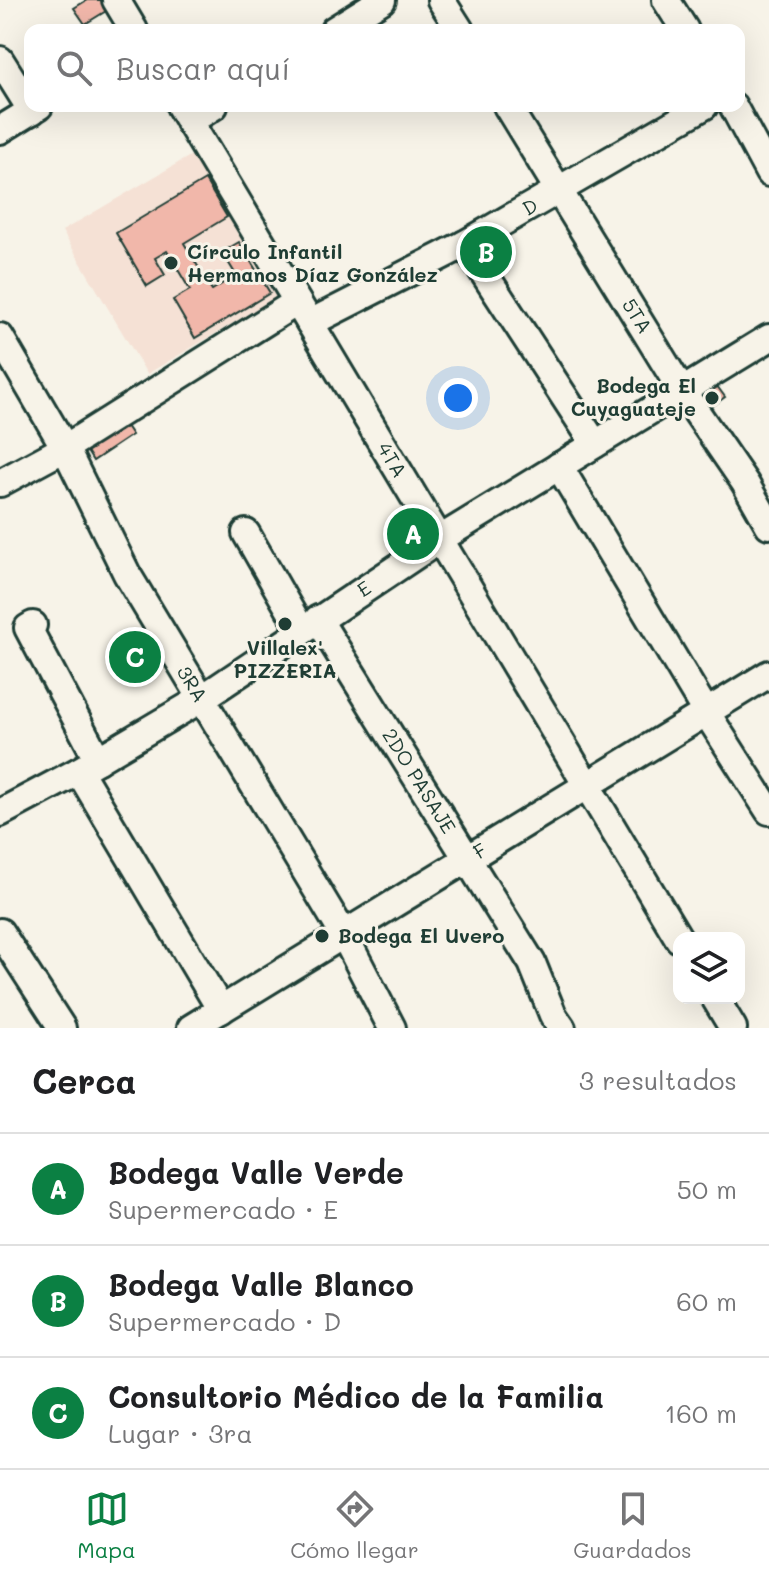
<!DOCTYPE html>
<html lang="es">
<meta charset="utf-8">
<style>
:root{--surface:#fff;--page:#f2f2f2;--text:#202124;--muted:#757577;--line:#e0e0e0;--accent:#0b8043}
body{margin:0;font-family:Mali,sans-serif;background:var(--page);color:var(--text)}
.controls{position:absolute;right:24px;bottom:24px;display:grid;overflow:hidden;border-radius:16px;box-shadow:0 8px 32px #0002}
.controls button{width:72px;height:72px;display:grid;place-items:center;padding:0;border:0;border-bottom:2px solid var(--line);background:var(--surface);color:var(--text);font:40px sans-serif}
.you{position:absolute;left:458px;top:398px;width:28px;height:28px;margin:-20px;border:6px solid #fff;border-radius:50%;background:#1a73e8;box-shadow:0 0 0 12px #1a73e833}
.badge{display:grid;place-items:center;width:52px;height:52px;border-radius:50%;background:var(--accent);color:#fff;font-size:26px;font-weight:700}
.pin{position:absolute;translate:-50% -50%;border:4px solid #fff;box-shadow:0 2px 8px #0006}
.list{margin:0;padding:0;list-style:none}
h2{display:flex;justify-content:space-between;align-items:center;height:104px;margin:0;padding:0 32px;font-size:34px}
h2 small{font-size:26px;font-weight:400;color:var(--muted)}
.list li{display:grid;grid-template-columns:52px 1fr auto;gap:24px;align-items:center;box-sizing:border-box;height:112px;padding:0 32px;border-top:2px solid var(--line)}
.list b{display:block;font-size:30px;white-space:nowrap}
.list p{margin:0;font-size:26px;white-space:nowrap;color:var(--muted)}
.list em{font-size:26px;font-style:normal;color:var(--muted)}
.icon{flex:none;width:44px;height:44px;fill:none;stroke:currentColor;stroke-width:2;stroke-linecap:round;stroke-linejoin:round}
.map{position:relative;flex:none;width:769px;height:1028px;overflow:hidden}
.search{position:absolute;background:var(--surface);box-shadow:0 8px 32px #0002;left:24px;right:24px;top:24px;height:88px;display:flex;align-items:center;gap:20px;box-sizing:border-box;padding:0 28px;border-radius:16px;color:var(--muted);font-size:30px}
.sheet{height:440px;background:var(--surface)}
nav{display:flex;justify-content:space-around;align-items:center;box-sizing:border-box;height:112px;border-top:2px solid var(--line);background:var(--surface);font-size:22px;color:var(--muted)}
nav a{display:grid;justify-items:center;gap:4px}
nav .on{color:var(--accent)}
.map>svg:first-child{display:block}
.built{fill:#f5e1d5}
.building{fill:#f1b7aa;stroke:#1f3d34;stroke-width:2}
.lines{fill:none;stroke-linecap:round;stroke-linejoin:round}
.minor-casing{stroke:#1f3d34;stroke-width:32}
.minor{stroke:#f7f3e8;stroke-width:26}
.poi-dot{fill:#1f3d34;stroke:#f7f3e8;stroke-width:3}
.labels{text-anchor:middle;stroke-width:6;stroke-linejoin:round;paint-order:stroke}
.street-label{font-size:20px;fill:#1f3d34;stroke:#f7f3e8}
.poi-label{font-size:20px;font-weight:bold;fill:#1f3d34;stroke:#f7f3e8;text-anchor:start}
</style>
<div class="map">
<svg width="769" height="1028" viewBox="0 0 769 1028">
<rect width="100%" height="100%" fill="#f7f3e8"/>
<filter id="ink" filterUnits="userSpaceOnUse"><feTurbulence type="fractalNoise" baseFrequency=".0125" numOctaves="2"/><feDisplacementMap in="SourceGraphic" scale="16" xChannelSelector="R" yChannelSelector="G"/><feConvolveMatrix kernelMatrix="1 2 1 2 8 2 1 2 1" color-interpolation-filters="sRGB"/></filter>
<g filter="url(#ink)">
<!-- built -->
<path class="built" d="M 195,153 L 279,296 L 147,374 L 62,231 Z"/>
<!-- building -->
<g class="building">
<path d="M 87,0 L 106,0 L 111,8 L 85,24 L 74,8 Z"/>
<path d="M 205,180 L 227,217 L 184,243 L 212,290 L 236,275 L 222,252 L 239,242 L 270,293 L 195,338 L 173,300 L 190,290 L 167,251 L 155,258 L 165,275 L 147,286 L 116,233 Z"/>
<path d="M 717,386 L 725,397 L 708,409 L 700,398 Z"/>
<path d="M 122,420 L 132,435 L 93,461 L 83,445 Z"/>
<path d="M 143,641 L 152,658 L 128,672 L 118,655 Z"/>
</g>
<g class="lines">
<defs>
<g id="minor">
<path d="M 116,0 L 134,30"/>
<path d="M 441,0 L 460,30"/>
<path d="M 666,0 L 685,30"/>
<path d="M 334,30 L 382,0"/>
<path d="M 0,60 L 32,111"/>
<path d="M 180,106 L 679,939"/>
<path d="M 507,106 L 682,391 L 745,483 L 769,525"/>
<path d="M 733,106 L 769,173"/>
<path d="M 189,122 L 214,106"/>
<path d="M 0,130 L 39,106"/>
<path d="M 465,244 L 595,444"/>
<path d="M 310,323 L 465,244 L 704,106"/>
<path d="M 0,337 L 65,448 L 127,574 L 344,935 L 392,1028"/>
<path d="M 559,466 L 706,712 L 769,811"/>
<path d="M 0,483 L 65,448 L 297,302"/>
<path d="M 246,533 L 302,631"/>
<path d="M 318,619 L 532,963 L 553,1015 L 562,1028"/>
<path d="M 33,625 L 28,628 L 98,760"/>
<path d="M 79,771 L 221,1010"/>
<path d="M 0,813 L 79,771 L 201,699 L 440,539 L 769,338"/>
<path d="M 0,932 L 62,1028"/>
<path d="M 715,998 L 733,1028"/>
<path d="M 191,1028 L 769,674"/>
</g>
</defs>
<!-- minor casing -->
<use href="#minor" class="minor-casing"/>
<!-- minor -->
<use href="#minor" class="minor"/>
</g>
</g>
<!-- markers -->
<g class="poi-dot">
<circle cx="171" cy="263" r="8"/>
<circle cx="712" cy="398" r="8"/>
<circle cx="285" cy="624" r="8"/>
<circle cx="322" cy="936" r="8"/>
</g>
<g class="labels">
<!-- street labels -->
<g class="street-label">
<text transform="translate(530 207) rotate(-29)" y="7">D</text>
<text transform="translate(637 316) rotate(58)" y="7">5TA</text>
<text transform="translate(392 460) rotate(59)" y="7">4TA</text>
<text transform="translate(364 589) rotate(-34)" y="7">E</text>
<text transform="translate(192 684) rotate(59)" y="7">3RA</text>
<text transform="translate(419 781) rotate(58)" y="7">2DO PASAJE</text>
<text transform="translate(480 851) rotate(-32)" y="7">F</text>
</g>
<!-- poi labels -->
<g class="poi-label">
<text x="187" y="259">Círculo Infantil<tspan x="187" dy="23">Hermanos Díaz González</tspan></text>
<text x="696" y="393" text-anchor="end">Bodega El<tspan x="696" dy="23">Cuyaguateje</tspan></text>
<text x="285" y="655" text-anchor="middle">Villalex'<tspan x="285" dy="23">PIZZERIA</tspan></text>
<text x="338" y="943">Bodega El Uvero</text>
</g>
</g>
</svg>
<div class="controls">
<button><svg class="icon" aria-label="layers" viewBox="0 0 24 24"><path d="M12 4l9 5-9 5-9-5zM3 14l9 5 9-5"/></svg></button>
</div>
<div class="you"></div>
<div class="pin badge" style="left:413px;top:534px">A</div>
<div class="pin badge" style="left:486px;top:252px">B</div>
<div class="pin badge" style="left:135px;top:657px">C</div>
<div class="search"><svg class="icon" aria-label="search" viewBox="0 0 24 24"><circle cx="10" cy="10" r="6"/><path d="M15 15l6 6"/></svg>Buscar aquí</div>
</div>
<section class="sheet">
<h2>Cerca<small>3 resultados</small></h2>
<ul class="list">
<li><span class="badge">A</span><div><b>Bodega Valle Verde</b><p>Supermercado · E</p></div><em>50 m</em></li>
<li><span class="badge">B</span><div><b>Bodega Valle Blanco</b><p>Supermercado · D</p></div><em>60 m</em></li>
<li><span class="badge">C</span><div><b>Consultorio Médico de la Familia</b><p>Lugar · 3ra</p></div><em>160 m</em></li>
</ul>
</section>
<nav>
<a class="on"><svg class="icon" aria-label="map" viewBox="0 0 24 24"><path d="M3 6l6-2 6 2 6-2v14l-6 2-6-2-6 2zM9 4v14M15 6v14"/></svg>Mapa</a>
<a><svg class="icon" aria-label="directions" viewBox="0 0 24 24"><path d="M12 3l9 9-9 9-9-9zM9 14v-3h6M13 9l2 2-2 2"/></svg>Cómo llegar</a>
<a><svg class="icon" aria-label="saved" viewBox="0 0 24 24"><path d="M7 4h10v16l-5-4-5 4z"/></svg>Guardados</a>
</nav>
